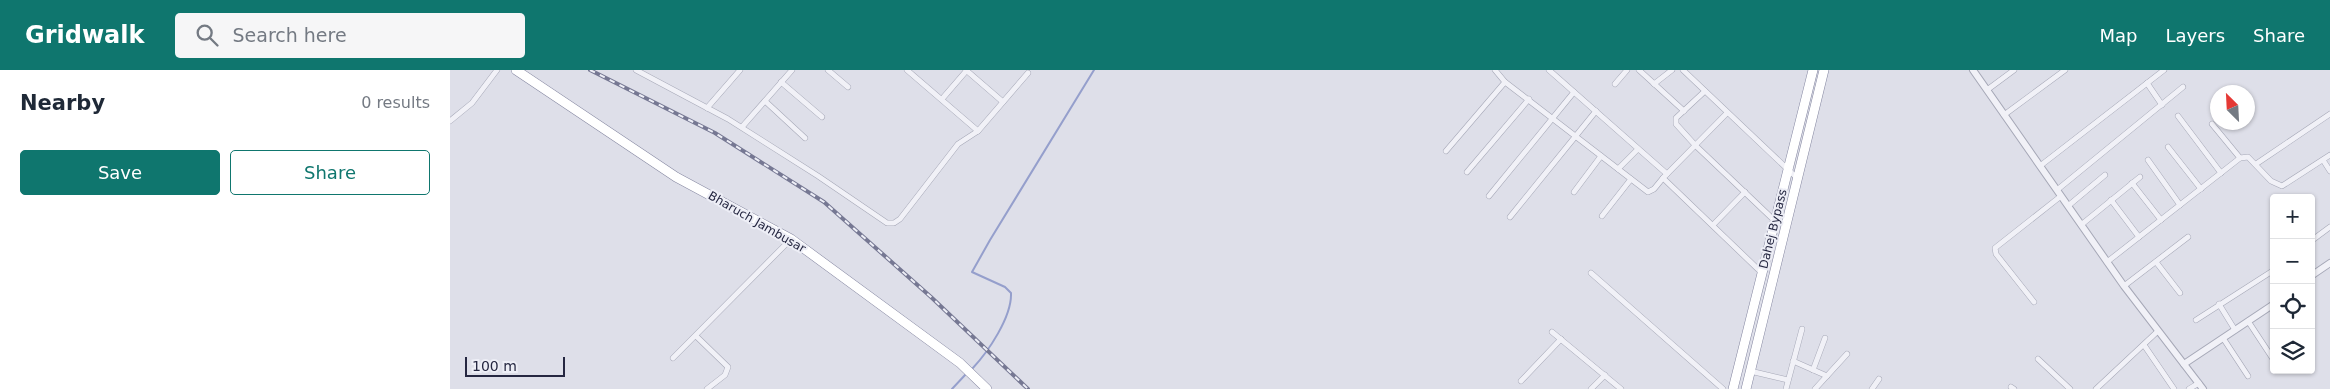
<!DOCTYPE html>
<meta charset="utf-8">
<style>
:root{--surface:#fff;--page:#f6f6f7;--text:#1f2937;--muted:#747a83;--line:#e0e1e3;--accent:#0f766e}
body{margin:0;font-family:"DejaVu Sans",sans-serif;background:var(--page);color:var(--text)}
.controls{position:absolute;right:15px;bottom:15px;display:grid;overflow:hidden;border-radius:5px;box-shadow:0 1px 4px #0004}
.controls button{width:45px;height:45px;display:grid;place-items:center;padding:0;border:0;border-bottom:1px solid var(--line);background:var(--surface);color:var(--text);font:25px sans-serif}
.compass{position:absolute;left:1760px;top:15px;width:45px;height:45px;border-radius:50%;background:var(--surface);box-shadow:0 1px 4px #0004;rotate:336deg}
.scale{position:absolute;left:15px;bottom:12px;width:100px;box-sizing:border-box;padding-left:5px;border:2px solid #252741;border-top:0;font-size:14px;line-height:18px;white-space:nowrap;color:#252741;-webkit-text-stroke:4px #edeef6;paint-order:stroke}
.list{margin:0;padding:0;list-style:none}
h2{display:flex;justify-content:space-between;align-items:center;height:65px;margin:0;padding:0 20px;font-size:21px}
h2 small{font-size:16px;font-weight:400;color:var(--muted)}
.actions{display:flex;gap:10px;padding:15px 20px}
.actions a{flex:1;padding:11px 0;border:1px solid var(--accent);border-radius:5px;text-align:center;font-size:18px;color:var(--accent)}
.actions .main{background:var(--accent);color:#fff}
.icon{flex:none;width:28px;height:28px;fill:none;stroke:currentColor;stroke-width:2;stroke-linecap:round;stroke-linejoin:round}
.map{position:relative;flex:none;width:1880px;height:319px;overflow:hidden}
header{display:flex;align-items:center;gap:30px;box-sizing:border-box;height:70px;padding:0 25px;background:var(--accent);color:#fff}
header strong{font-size:24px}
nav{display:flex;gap:28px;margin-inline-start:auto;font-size:18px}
.search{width:350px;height:45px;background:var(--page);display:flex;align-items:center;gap:12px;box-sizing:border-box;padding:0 18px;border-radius:5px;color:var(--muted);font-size:19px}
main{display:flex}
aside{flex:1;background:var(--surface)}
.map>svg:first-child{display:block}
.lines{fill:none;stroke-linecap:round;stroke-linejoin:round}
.stream{stroke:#959fcc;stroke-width:2}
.minor-casing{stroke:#a6a8b7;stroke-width:6}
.tertiary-casing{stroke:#a6a8b7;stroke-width:8}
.trunk-casing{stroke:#8486a0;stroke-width:10}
.minor{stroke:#f1f1f7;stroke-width:5}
.tertiary{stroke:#f1f1f7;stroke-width:6}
.trunk{stroke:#fff;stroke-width:9}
.rail-casing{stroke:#767893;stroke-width:4}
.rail{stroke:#edeef6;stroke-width:2;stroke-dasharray:5.5;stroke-linecap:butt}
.labels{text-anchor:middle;stroke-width:4;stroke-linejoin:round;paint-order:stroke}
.street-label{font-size:12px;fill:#252741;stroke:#edeef6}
</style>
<header>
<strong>Gridwalk</strong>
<div class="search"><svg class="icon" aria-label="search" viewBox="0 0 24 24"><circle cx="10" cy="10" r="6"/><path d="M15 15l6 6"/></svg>Search here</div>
<nav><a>Map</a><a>Layers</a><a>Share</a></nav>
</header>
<main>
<aside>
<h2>Nearby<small>0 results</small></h2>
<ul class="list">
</ul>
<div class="actions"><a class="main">Save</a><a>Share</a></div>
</aside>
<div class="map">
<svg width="1880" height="319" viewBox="0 0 1880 319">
<rect width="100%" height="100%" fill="#dedfe9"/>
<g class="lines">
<!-- stream -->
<g class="stream">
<path d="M 522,299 C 538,282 562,247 561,223 L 555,217 L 522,202 L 540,170 L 644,0"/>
<path d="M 502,319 L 516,304"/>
</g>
<defs>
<g id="minor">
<path d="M 186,0 L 278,49 L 368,106 L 437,153 L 444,153 L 450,149 L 508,74 L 528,61 L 578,3"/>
<path d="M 378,0 L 398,17"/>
<path d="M 457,0 L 528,61"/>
<path d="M 516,0 L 553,32"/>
<path d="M 1045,0 L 1055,12"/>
<path d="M 1099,0 L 1217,104 L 1213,108 L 1312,203"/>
<path d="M 1189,0 L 1234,41"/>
<path d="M 1233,0 L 1348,109"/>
<path d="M 331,12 L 372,47"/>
<path d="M 1697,13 L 1712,35"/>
<path d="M 1165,14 L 1177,0"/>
<path d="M 1204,14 L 1222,0"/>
<path d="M 1537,20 L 1564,0"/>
<path d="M 1255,21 L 1226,48 L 1226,54 L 1245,75 L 1325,151"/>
<path d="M 492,29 L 517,0"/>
<path d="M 315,31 L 355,68"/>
<path d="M 257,38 L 290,0"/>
<path d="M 1554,45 L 1615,0"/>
<path d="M 1728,46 L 1771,103"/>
<path d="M 0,51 L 22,33 L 47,0"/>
<path d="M 1762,54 L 1790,88"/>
<path d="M 292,57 L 342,0"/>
<path d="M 1718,77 L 1751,119"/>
<path d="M 996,81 L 1055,12 L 1198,122 L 1204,119 L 1213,108"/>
<path d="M 1698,90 L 1730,135"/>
<path d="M 1873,90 L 1880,101"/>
<path d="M 1806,94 L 1880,44"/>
<path d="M 1590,96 L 1714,0"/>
<path d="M 1168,99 L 1188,79"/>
<path d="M 1017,102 L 1079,29"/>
<path d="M 1217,104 L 1277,43"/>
<path d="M 1682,113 L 1711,150"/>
<path d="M 1607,120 L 1733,17"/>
<path d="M 1124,122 L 1151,86"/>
<path d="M 1039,126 L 1124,22"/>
<path d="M 1661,130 L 1689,167"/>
<path d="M 1618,136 L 1655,105"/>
<path d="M 1152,146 L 1181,109"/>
<path d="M 1060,147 L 1146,41"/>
<path d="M 1263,155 L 1295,122"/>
<path d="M 1631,155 L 1690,107"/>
<path d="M 1861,171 L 1880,157"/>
<path d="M 1657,192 L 1790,88 L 1798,87 L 1821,111 L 1832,116 L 1880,85"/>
<path d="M 1706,192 L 1730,223"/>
<path d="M 1141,203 L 1273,319"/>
<path d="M 1674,216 L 1738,167"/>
<path d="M 1584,232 L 1546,184 L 1545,178 L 1611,126"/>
<path d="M 1769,234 L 1785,260"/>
<path d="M 1746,250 L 1824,200"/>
<path d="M 1798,251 L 1823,289"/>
<path d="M 1102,262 L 1171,319"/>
<path d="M 246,266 L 278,297 L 275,305 L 257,319"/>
<path d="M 1773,268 L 1798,306"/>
<path d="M 1694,275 L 1724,319"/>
<path d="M 223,288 L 341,169"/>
<path d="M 1588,289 L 1620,319"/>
<path d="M 1343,291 L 1377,306"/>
<path d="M 1363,300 L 1375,268"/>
<path d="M 1300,301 L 1338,310"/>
<path d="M 1071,311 L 1111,269"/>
<path d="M 1561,317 L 1564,319"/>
<path d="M 1141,319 L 1155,305"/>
<path d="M 1336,319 L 1352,259"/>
<path d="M 1365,319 L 1397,284"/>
<path d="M 1422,319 L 1429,309"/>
<path d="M 1646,319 L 1708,261"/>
<path d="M 1739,319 L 1749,313"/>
</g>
<g id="tertiary">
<path d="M 1523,0 L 1674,216 L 1753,319"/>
<path d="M 1861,206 L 1880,193"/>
<path d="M 1734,294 L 1824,234"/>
</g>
<g id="trunk">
<path d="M 66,0 L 226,107 L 341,169 L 510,293 L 537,319"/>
<path d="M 1283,319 L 1363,0"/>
<path d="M 1296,319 L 1374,0"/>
</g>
</defs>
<!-- minor casing -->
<use href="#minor" class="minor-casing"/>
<!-- tertiary casing -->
<use href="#tertiary" class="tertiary-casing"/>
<!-- trunk casing -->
<use href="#trunk" class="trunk-casing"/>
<!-- minor -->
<use href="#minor" class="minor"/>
<!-- tertiary -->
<use href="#tertiary" class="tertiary"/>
<!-- trunk -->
<use href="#trunk" class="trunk"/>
<defs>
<path id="rail" d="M 140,0 L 265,63 L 374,132 L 481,227 L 578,319"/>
</defs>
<!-- rail casing -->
<use href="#rail" class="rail-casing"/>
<!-- rail -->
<use href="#rail" class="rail"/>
</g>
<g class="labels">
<!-- street labels -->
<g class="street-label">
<text transform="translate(307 152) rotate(30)" y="4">Bharuch Jambusar</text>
<text transform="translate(1323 159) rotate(-76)" y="4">Dahej Bypass</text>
</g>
</g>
</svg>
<div class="controls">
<button>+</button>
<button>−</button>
<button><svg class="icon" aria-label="locate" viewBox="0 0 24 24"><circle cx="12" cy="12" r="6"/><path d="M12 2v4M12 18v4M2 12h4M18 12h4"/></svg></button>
<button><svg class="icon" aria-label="layers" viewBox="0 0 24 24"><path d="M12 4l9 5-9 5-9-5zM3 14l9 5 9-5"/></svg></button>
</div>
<svg class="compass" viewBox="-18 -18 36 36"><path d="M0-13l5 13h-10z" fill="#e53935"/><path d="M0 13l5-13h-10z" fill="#747a83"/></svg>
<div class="scale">100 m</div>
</div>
</main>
